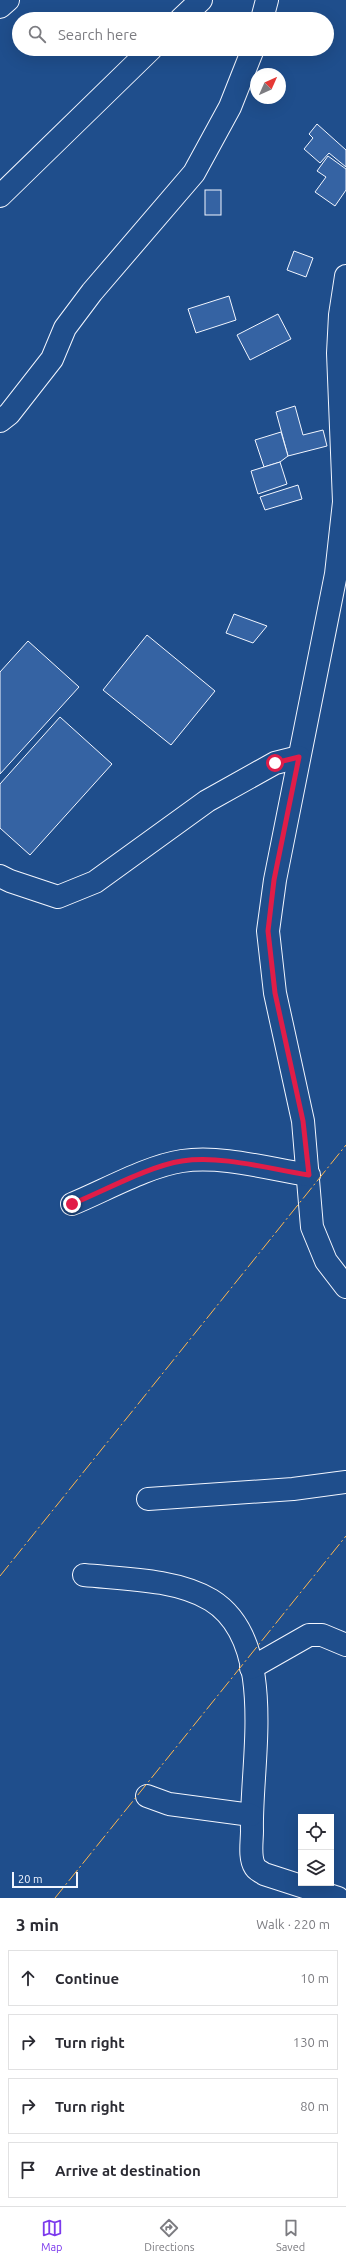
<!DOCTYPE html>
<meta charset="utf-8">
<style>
:root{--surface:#fff;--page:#f7f7f7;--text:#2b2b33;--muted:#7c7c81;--line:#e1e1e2;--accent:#7c3aed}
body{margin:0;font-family:Ubuntu,sans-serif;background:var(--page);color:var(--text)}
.controls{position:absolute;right:12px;bottom:12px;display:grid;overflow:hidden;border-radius:0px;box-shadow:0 4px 16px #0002}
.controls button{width:36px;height:36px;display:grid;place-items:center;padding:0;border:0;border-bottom:1px solid var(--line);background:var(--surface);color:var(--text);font:20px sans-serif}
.compass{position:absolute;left:250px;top:68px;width:36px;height:36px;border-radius:50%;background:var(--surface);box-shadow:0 4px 16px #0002;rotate:45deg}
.scale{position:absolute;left:12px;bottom:10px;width:66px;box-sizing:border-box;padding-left:4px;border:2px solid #f2f6ff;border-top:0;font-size:11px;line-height:14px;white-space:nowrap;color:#f2f6ff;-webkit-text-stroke:3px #1f4e8c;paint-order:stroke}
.stop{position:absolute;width:12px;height:12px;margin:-9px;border:3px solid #e11d48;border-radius:50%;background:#fff}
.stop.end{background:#e11d48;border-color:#fff;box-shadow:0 1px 4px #0008}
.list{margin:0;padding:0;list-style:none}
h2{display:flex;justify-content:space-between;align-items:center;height:52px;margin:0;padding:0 16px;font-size:17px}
h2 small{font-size:13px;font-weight:400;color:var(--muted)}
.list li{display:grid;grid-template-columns:26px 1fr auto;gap:12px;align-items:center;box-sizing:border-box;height:56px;margin:0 8px 8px;padding:0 8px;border:1px solid var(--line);border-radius:0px}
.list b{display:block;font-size:15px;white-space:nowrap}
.list em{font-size:13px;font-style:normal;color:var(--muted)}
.icon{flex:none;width:22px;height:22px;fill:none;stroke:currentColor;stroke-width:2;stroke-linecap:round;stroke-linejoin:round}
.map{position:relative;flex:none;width:346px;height:1898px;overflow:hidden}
.search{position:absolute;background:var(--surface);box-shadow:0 4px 16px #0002;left:12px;right:12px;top:12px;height:44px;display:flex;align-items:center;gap:10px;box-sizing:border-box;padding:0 14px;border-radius:22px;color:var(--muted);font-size:15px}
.sheet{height:308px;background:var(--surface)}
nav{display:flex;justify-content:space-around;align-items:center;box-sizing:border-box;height:56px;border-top:1px solid var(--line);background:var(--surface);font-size:11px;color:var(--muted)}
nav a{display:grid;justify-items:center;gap:2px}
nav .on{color:var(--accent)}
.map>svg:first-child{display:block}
.building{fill:#3563a3;stroke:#f2f6ff}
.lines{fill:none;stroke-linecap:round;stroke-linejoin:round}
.minor-casing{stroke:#f2f6ff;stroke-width:24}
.highway-casing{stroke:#f2f6ff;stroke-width:24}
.minor{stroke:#1f4e8c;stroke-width:22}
.highway{stroke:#1f4e8c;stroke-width:22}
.power{stroke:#ffb74d;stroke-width:1;stroke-dasharray:14 3 2 3;stroke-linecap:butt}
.route{stroke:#e11d48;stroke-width:5}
</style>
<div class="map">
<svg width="346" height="1898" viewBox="0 0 346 1898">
<rect width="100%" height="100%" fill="#1f4e8c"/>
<!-- building -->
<g class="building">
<path d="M 317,124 L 346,150 L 346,167 L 329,153 L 320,163 L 304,149 L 313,138 L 309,134 Z"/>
<path d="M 328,156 L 346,169 L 346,190 L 335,206 L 315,192 L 326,177 L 317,171 Z"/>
<rect x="205" y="190" width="16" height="25"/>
<path d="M 294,251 L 313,258 L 306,277 L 287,270 Z"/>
<path d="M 229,296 L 236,320 L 196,333 L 188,309 Z"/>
<path d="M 278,314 L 291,339 L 250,360 L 237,335 Z"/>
<path d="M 295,406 L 303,435 L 323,430 L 327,446 L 288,456 L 276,412 Z"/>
<path d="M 281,432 L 288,456 L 280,462 L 264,467 L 255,440 Z"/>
<path d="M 280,462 L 287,484 L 258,494 L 251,471 Z"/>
<path d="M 298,485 L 302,499 L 265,510 L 260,497 Z"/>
<path d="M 234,614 L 267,626 L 253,643 L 226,633 Z"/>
<path d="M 147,635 L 215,691 L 171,745 L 103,690 Z"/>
<path d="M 28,641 L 79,687 L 0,774 L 0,672 Z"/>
<path d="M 60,717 L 112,764 L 30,855 L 0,828 L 0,784 Z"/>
</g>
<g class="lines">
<defs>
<g id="minor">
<path d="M 262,19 L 267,0"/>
<path d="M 346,276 L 340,315 L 338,353 L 344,502 L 336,574 L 275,880 L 268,931 L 275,993 L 303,1121 L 312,1227 L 326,1261 L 346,1287"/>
<path d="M 0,421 L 9,414 L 52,359 L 65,328 L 92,292 L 194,173 L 230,107 L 253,49"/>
<path d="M 0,876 L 10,881 L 58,897 L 95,882 L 207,801 L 275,763 L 299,757"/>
<path d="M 72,1204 C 104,1191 148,1166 182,1161 C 222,1155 269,1169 309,1175"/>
<path d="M 148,1499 L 293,1489 L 346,1482"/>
<path d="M 84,1575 C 124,1579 176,1579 211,1600 C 279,1642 250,1765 252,1831 C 252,1841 249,1858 255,1867 C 256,1870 262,1872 264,1874 L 338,1898"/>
<path d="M 251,1668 L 309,1635 L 322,1635 L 346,1645"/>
<path d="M 147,1796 L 169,1804 L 251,1815"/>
</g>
<g id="highway">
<path d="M 0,7 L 8,0"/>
<path d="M 181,19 L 201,0"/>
<path d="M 0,196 L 151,49"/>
</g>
</defs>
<!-- minor casing -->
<use href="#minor" class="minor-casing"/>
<!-- highway casing -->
<use href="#highway" class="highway-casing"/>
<!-- minor -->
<use href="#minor" class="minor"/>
<!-- highway -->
<use href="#highway" class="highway"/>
<!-- power -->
<g class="power">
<path d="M 0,1576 L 346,1145"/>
<path d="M 55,1898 L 346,1536"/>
</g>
</g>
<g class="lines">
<!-- route -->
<path class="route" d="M 72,1204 C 104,1191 149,1166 182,1161 C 222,1155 269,1169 309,1175 L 303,1121 L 275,993 L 268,931 L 274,880 L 299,757 L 275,763"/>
</g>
</svg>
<div class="controls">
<button><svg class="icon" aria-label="locate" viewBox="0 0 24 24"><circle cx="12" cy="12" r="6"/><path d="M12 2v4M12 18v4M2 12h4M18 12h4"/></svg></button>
<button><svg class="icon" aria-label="layers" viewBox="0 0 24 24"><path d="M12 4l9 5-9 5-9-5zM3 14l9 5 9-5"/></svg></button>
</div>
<svg class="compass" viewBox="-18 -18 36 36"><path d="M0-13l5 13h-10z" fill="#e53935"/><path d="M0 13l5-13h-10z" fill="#7c7c81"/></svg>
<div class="scale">20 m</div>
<div class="stop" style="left:275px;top:763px"></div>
<div class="stop end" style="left:72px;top:1204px"></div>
<div class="search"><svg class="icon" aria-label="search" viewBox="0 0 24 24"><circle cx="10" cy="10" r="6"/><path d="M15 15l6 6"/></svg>Search here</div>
</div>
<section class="sheet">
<h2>3 min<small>Walk · 220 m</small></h2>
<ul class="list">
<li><svg class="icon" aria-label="ahead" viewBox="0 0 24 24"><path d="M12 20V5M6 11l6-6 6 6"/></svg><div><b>Continue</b></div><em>10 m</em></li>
<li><svg class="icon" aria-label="right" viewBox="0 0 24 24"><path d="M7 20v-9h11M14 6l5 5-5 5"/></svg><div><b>Turn right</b></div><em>130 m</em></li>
<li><svg class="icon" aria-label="right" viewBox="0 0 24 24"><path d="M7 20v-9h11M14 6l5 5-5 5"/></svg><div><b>Turn right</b></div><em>80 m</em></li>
<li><svg class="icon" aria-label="arrive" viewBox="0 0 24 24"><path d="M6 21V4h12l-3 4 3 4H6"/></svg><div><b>Arrive at destination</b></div></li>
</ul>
</section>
<nav>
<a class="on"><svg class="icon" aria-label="map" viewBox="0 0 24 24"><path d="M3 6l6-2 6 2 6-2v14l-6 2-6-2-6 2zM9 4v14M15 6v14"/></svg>Map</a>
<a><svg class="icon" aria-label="directions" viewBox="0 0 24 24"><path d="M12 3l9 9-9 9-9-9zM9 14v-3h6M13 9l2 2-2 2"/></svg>Directions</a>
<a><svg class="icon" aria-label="saved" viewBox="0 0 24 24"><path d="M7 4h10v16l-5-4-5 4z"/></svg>Saved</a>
</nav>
